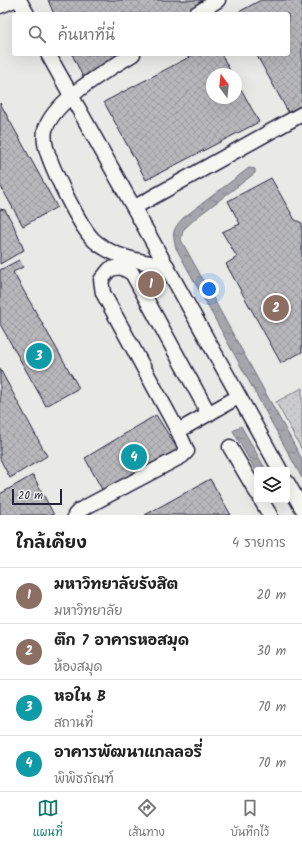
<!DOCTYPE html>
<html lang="th">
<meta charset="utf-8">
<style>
:root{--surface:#fff;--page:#f2f2f2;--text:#222;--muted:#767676;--line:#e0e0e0;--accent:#0f766e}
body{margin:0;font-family:Kalam,"Playpen Sans Thai",sans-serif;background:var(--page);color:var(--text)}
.controls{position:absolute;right:12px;bottom:12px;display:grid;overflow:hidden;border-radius:4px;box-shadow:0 4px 16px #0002}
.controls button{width:36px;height:36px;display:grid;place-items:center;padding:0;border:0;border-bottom:1px solid var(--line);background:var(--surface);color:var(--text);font:20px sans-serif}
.compass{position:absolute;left:206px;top:68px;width:36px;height:36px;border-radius:50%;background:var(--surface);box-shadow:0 4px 16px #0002;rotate:345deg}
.scale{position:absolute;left:12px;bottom:10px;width:50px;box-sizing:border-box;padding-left:4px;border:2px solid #22223b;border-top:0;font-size:11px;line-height:14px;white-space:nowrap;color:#22223b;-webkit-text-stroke:3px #f6f6f2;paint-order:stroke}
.you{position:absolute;left:209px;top:289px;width:14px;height:14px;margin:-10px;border:3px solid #fff;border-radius:50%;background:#1a73e8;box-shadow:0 0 0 6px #1a73e833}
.badge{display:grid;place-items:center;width:26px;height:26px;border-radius:50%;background:var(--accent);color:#fff;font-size:13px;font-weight:700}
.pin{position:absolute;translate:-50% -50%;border:2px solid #fff;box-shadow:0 1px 4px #0006}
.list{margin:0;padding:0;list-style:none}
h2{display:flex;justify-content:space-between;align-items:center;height:52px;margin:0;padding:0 16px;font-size:17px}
h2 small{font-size:13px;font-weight:400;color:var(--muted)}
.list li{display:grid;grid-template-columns:26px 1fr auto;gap:12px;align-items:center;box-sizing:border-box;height:56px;padding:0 16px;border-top:1px solid var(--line)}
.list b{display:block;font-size:15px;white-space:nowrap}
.list p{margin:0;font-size:13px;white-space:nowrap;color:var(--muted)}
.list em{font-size:13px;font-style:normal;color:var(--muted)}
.icon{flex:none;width:22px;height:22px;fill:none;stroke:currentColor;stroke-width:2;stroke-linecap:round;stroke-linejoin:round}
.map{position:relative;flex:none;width:302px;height:515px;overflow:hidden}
.search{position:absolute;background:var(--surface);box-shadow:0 4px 16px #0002;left:12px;right:12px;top:12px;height:44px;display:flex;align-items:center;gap:10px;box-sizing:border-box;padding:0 14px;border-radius:4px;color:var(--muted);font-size:15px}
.sheet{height:276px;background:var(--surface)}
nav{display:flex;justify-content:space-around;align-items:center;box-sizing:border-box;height:56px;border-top:1px solid var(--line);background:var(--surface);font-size:11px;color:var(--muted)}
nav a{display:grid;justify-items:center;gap:2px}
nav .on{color:var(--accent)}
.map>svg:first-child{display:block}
.park{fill:url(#park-dots);stroke:#777784}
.water{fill:url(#water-ripples);stroke:#71717f}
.building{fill:url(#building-cross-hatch);stroke:#22223b}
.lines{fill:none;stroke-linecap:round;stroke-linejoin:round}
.street-casing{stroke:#22223b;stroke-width:17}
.street{stroke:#f6f6f2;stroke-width:14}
</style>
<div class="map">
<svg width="302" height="515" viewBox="0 0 302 515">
<defs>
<pattern id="park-dots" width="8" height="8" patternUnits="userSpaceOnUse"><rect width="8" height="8" fill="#ccccce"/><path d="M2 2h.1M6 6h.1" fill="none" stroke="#afafb2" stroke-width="1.8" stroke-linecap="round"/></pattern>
<pattern id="water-ripples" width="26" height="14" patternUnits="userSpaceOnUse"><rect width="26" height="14" fill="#a5a5ac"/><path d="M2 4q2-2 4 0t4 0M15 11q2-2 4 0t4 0" fill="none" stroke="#86868d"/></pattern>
<pattern id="building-cross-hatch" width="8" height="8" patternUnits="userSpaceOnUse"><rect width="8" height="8" fill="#b8b8bc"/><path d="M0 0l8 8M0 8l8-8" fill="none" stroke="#9e9ea2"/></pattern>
</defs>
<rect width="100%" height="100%" fill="#e9e9e7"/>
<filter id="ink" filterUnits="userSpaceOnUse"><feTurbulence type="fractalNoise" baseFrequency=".025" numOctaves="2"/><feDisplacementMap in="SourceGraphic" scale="8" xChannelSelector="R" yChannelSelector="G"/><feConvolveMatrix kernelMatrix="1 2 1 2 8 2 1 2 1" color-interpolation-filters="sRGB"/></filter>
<g filter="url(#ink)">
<!-- park -->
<path class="park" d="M 302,388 L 302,450 L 276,402 Z"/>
<!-- water -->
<g class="water">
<path d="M 249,168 L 255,169 L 255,173 L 197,217 L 183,230 L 181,240 L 302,459 L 302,478 L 176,248 C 172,233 172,230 183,218 Z"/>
<path d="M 241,426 L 266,470 L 257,470 L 257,473 L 233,431 Z"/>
</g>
<!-- building -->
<g class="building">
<path d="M 48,0 L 207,0 L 185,14 L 54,14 Z"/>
<path d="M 261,0 L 302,0 L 302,111 L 291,117 L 256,54 L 288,54 L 288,14 L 235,14 Z"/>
<path d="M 72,54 L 120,54 L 83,77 Z"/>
<path d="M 195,54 L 221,54 L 232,74 L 212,74 L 212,98 L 236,98 L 236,80 L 259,122 L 146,180 L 104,102 Z"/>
<path d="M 0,103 L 57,207 L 23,226 L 0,185 Z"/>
<path d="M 271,178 L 295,220 L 302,223 L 302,352 L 281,363 L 226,264 L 237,257 L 222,232 L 240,224 L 228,201 Z"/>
<path d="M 0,209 L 5,210 L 13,224 L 24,250 L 0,264 Z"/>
<path d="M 19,260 L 23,267 L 13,272 L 79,388 L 46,406 L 0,324 L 0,270 Z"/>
<path d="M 0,369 L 47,456 L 10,478 L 0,459 Z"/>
<path d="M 156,415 L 182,456 L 106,497 L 85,458 Z"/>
<path d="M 33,475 L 54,515 L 0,515 L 0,494 Z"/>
<path d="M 210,479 L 231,515 L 145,515 Z"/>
</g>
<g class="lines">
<defs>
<g id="street">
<path d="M 19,0 L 27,14"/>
<path d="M 0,6 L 14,0"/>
<path d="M 196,14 L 218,0"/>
<path d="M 48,54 L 280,470"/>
<path d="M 133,54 C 106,71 60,97 47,125 C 44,130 44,136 45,143 C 48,161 81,231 96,242 C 115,258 143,262 167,266"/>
<path d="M 135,207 L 302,114"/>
<path d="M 178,431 L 103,293 L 101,280 L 110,269 L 121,267 L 132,273 L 209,414"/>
<path d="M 230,447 L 257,493"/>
<path d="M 287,482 L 302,508"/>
<path d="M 261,500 L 270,515"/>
<path d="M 75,515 L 80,510 L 182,456 L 187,451 L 178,431 L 238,397"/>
</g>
</defs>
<!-- street casing -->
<use href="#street" class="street-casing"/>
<!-- street -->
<use href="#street" class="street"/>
</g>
</g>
</svg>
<div class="controls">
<button><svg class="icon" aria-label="layers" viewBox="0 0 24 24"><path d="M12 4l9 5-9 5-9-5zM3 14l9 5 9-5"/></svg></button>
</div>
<svg class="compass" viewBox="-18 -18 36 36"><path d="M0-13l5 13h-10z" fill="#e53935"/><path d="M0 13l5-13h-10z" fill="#767676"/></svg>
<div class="scale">20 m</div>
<div class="you"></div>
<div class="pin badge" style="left:151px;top:284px;background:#8d6e63">1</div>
<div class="pin badge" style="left:276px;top:308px;background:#8d6e63">2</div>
<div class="pin badge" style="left:39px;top:356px;background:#0f9aa8">3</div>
<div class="pin badge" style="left:134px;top:457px;background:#0f9aa8">4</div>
<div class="search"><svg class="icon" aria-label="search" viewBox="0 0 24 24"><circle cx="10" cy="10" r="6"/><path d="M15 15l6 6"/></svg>ค้นหาที่นี่</div>
</div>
<section class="sheet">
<h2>ใกล้เคียง<small>4 รายการ</small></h2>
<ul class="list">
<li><span class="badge" style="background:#8d6e63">1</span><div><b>มหาวิทยาลัยรังสิต</b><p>มหาวิทยาลัย</p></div><em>20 m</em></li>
<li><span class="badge" style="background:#8d6e63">2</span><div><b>ตึก 7 อาคารหอสมุด</b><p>ห้องสมุด</p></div><em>30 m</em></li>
<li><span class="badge" style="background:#0f9aa8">3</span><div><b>หอใน B</b><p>สถานที่</p></div><em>70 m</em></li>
<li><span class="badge" style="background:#0f9aa8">4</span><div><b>อาคารพัฒนาแกลลอรี่</b><p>พิพิธภัณฑ์</p></div><em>70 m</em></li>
</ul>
</section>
<nav>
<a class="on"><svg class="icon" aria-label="map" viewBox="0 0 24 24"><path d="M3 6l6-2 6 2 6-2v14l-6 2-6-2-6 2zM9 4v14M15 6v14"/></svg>แผนที่</a>
<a><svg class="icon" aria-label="directions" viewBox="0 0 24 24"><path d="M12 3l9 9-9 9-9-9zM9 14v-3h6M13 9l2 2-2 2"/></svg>เส้นทาง</a>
<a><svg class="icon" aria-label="saved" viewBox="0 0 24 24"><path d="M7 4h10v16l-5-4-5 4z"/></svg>บันทึกไว้</a>
</nav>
